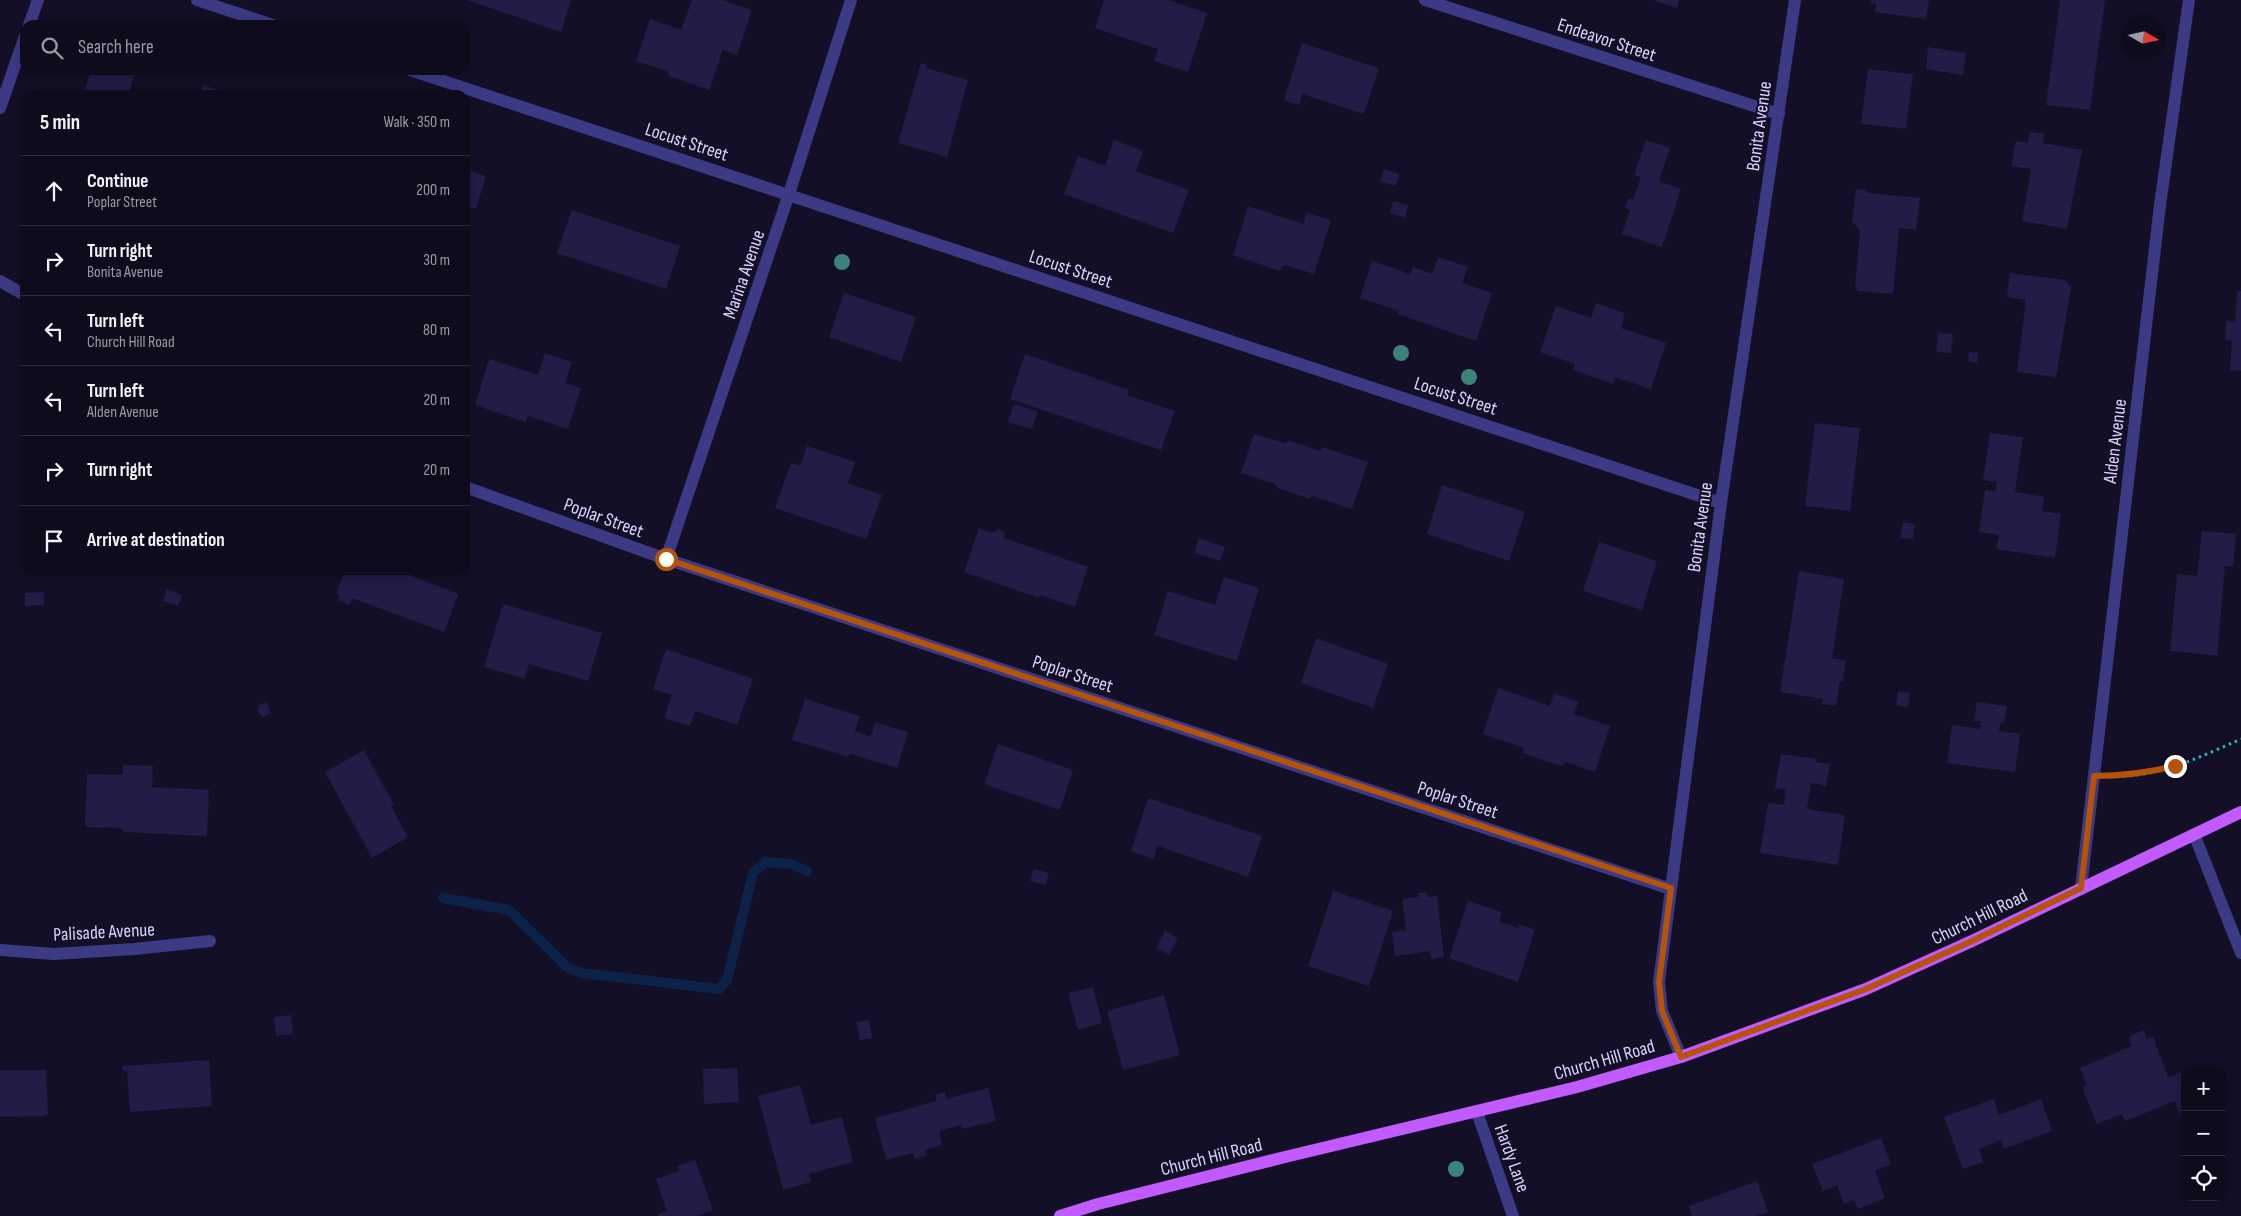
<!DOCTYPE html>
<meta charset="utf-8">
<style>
:root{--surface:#0e0b1c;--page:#1c1929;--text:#f1f3f6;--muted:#9b9ba3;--line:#2e2b3b}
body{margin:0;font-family:"Sofia Sans Condensed",sans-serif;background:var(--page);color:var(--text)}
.controls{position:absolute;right:15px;bottom:15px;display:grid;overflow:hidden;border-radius:10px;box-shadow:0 2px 12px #0003}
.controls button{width:45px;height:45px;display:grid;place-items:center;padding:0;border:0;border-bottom:1px solid var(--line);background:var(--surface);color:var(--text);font:25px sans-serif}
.compass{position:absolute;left:2121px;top:15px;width:45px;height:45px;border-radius:50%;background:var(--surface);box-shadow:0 2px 12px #0003;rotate:99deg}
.stop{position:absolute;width:15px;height:15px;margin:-11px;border:4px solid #b45309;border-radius:50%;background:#fff}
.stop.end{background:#b45309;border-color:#fff;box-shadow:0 1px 5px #0008}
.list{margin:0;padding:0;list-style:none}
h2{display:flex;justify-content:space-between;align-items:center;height:65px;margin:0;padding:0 20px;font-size:21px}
h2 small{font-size:16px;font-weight:400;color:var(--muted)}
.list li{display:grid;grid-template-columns:32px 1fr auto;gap:15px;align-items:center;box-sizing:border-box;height:70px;padding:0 20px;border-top:1px solid var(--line)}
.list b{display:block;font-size:19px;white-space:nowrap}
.list p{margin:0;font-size:16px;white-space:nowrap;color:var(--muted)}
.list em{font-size:16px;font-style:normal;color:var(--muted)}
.icon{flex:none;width:28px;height:28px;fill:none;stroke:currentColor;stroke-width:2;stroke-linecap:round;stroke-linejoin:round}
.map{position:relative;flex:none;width:2241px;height:1216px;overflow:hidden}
.search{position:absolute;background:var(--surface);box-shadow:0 2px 12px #0003;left:20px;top:20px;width:450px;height:55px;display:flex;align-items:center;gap:12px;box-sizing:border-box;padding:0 18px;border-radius:15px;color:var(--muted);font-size:19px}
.panel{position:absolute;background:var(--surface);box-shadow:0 2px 12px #0003;left:20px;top:90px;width:450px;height:485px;border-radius:15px}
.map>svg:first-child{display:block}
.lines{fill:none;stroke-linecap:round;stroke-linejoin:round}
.stream{stroke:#0c2248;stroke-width:10}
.building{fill:#241b47}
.path{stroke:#2fb8b0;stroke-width:3;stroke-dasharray:2.5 4;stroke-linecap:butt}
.minor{stroke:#3d3a85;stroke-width:12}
.major{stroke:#c25bff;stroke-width:12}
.tree{fill:#3d827b}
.route{stroke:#b45309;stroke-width:6}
.labels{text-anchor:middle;stroke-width:4;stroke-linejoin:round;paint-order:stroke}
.street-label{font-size:19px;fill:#d9d4ff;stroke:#130f26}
</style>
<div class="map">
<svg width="2241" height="1216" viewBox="0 0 2241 1216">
<rect width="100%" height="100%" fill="#130f26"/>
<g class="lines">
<!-- stream -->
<path class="stream" d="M 443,898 L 509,910 L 567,967 L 582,973 L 719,989 L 727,980 L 753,873 L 765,862 L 791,864 L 807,871"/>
</g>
<!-- building -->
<g class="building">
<path d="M 467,0 L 571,0 L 561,32 Z"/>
<path d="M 692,0 L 722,0 L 752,10 L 737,55 L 723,50 L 709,90 L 669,76 L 667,71 L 636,61 L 650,19 L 681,30 Z"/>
<path d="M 1104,0 L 1168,0 L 1207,13 L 1188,72 L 1154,61 L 1158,49 L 1095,28 Z"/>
<path d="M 1653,0 L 1679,0 L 1677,8 Z"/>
<path d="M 1870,0 L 1929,0 L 1926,19 L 1875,12 L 1876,4 L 1870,3 Z"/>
<path d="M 2060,0 L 2105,0 L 2090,110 L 2046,105 Z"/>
<path d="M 1302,43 L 1379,68 L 1364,114 L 1302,94 L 1299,105 L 1284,100 Z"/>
<path d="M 1928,47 L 1966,53 L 1963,75 L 1926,69 Z"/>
<path d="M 921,63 L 927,65 L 926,68 L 968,80 L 947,157 L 898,143 Z"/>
<path d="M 1868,69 L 1913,74 L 1906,129 L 1861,124 Z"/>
<path d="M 91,70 L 136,70 L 128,95 L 83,95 Z"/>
<path d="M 203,85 L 232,95 L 200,95 Z"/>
<path d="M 2030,132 L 2044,134 L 2043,143 L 2082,150 L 2067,229 L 2022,221 L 2031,169 L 2011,166 L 2016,141 L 2028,143 Z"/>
<path d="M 1114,140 L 1143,151 L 1136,171 L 1189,190 L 1173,233 L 1064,194 L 1078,156 L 1105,166 Z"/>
<path d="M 1646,140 L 1670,148 L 1659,181 L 1681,189 L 1662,247 L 1622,234 L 1630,210 L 1625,208 L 1628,198 L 1633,200 L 1641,177 L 1634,175 Z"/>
<path d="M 465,169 L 486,176 L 476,209 L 465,205 Z"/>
<path d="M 1384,169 L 1399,174 L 1396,186 L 1380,181 Z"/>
<path d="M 1856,189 L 1866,190 L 1869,193 L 1920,198 L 1916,230 L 1899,228 L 1893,294 L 1858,291 L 1855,287 L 1860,231 L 1852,221 Z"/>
<path d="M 1393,201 L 1408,205 L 1405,218 L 1390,213 Z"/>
<path d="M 1248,206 L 1303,224 L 1307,213 L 1331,220 L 1314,274 L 1285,265 L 1280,271 L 1233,255 Z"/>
<path d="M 572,210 L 680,246 L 666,289 L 557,253 Z"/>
<path d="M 1438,257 L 1468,267 L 1462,283 L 1492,293 L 1476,341 L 1398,314 L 1399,311 L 1360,298 L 1372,261 L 1410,274 L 1413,267 L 1432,274 Z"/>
<path d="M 2010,273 L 2065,280 L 2071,287 L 2056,377 L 2017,372 L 2026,300 L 2007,297 Z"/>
<path d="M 2237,291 L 2241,291 L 2241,371 L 2230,370 L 2232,341 L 2225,340 L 2226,321 L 2235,322 Z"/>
<path d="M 844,293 L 916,317 L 901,362 L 829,337 Z"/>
<path d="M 1596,303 L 1625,313 L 1621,328 L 1666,343 L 1651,389 L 1615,377 L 1613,384 L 1573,370 L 1575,364 L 1540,352 L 1556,306 L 1591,318 Z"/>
<path d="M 1938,333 L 1953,334 L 1951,353 L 1936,352 Z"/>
<path d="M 1969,352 L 1978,353 L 1977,363 L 1968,361 Z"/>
<path d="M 545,353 L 572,362 L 565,383 L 581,388 L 568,429 L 528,416 L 526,422 L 475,405 L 489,359 L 538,375 Z"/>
<path d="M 1025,354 L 1129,390 L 1127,395 L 1175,411 L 1161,450 L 1010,399 Z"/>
<path d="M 1014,404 L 1038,411 L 1032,429 L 1008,422 Z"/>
<path d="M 1815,423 L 1860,428 L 1850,511 L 1805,506 Z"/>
<path d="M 1990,433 L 2023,437 L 2015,492 L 2044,497 L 2042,511 L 2061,514 L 2055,558 L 1996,549 L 1999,535 L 1979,532 L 1985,490 L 1996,491 L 1997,482 L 1983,480 Z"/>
<path d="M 1254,434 L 1284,443 L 1290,441 L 1321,451 L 1322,447 L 1368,462 L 1352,509 L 1312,496 L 1310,499 L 1278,488 L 1275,484 L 1241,473 Z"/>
<path d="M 807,446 L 855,462 L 848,483 L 882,495 L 866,539 L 775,508 L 791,463 L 800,466 Z"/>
<path d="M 1442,485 L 1525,512 L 1509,561 L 1427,534 Z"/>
<path d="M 1903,522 L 1915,524 L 1913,539 L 1900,538 Z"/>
<path d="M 979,528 L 992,533 L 998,529 L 1005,532 L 1004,538 L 1088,567 L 1075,607 L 1040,595 L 1039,598 L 964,572 Z"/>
<path d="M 2202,531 L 2236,534 L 2233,567 L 2225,566 L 2217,656 L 2170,651 L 2177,574 L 2197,576 Z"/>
<path d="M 1199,538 L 1225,547 L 1220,561 L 1194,553 Z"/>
<path d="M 1599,542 L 1657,561 L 1642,610 L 1583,591 Z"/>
<path d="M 345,570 L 402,570 L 401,572 L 456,593 L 458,595 L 444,632 L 352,598 L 349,605 L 338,600 L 340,595 L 336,593 Z"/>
<path d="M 1799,571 L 1844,579 L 1832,658 L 1846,661 L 1843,681 L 1840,681 L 1836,706 L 1822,704 L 1823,699 L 1780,692 Z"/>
<path d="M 1224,577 L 1259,588 L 1237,661 L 1154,635 L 1168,591 L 1215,605 Z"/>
<path d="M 167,589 L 182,595 L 178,606 L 163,601 Z"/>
<path d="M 44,592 L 44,605 L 25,606 L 25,593 Z"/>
<path d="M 503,604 L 602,633 L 588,681 L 529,664 L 525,679 L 484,667 Z"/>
<path d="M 1316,638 L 1388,664 L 1373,708 L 1301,683 Z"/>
<path d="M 666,649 L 753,679 L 737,725 L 695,711 L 690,726 L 664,718 L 672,695 L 653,689 Z"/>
<path d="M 1498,688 L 1550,706 L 1554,693 L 1578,702 L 1574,714 L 1610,726 L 1595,772 L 1566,762 L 1561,766 L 1522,753 L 1524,748 L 1483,734 Z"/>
<path d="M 1898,691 L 1910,693 L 1908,707 L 1896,705 Z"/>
<path d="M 805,699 L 860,716 L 855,731 L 871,737 L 875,722 L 908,732 L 897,768 L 851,754 L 846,756 L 792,740 Z"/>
<path d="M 266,702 L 271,713 L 262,717 L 258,711 L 259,705 Z"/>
<path d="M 1977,702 L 2007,706 L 2004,723 L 2001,723 L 1999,731 L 2020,734 L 2015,772 L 1947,763 L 1952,725 L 1980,729 L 1981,721 L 1974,721 Z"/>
<path d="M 998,744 L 1073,770 L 1060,810 L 984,784 Z"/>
<path d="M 364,750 L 394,805 L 391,806 L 408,837 L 372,858 L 325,772 Z"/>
<path d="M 1781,754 L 1817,759 L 1816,762 L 1830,764 L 1826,786 L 1811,783 L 1807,809 L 1845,815 L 1838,865 L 1760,853 L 1768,803 L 1784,805 L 1786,789 L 1775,788 Z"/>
<path d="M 123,765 L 153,766 L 152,787 L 209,790 L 207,836 L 124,832 L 120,828 L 88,827 L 85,824 L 87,774 L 123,775 Z"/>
<path d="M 1148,798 L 1262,836 L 1248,877 L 1158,846 L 1153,859 L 1131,851 Z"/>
<path d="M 1034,869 L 1049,873 L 1046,885 L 1030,881 Z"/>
<path d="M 1333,891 L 1393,911 L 1369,986 L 1308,966 Z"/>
<path d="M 1427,892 L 1428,897 L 1437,896 L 1444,957 L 1431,959 L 1430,951 L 1395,956 L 1392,932 L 1406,930 L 1402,899 L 1418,897 L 1418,893 Z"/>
<path d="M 1468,901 L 1502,912 L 1499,921 L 1518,928 L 1519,924 L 1535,930 L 1518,982 L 1449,958 Z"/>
<path d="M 1165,931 L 1178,938 L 1169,955 L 1156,948 Z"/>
<path d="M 1093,987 L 1102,1023 L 1078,1030 L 1068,993 Z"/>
<path d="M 1164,995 L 1180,1055 L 1123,1070 L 1107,1011 Z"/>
<path d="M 291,1015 L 293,1034 L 276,1036 L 274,1017 Z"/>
<path d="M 869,1020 L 872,1038 L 860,1040 L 856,1022 Z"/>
<path d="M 2144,1030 L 2147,1039 L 2153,1037 L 2168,1077 L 2185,1071 L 2185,1115 L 2181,1117 L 2175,1101 L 2125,1121 L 2122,1114 L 2097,1124 L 2082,1087 L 2087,1085 L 2080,1068 L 2132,1046 L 2129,1036 Z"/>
<path d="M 209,1060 L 212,1106 L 130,1112 L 127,1071 L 123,1072 L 122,1066 Z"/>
<path d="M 737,1068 L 739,1102 L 704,1104 L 703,1069 Z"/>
<path d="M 0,1070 L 46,1070 L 48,1114 L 44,1116 L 0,1117 Z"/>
<path d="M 800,1085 L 811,1125 L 842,1117 L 853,1162 L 809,1174 L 811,1182 L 783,1190 L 758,1096 Z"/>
<path d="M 988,1088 L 996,1121 L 962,1129 L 961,1125 L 939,1131 L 942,1145 L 925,1150 L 927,1156 L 914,1159 L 913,1153 L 886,1160 L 875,1118 L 937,1101 L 935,1095 L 945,1092 L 946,1099 Z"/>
<path d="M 1994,1099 L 1999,1115 L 2041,1099 L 2052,1131 L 2004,1149 L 2001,1140 L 1979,1149 L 1983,1162 L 1963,1169 L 1944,1117 Z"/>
<path d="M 1881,1138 L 1891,1164 L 1875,1171 L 1885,1198 L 1858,1209 L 1854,1200 L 1844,1204 L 1837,1185 L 1823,1191 L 1812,1164 Z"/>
<path d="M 695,1160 L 713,1210 L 697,1216 L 658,1216 L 658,1214 L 667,1211 L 656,1179 L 679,1171 L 677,1166 Z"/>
<path d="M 1757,1181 L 1768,1212 L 1756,1216 L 1692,1216 L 1689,1206 Z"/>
</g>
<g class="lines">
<!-- path -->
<path class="path" d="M 2117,776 C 2160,777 2202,756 2241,739"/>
<!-- minor -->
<g class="minor">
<path d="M 197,0 L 273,25"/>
<path d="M 1425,0 L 1779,114"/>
<path d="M 29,25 L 38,0"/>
<path d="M 410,70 L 1721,503"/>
<path d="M 0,108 L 25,36"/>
<path d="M 0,281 L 25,295"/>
<path d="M 465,487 L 666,559 L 1671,889"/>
<path d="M 666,559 L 789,194 L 851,0"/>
<path d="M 2194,834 L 2241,953"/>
<path d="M 2081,888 L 2160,205 L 2189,0"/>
<path d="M 0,950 L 54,954 L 134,949 L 210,941"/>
<path d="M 1681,1057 L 1662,1011 L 1659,982 L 1721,503 L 1795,0"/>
<path d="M 1477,1112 L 1513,1216"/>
</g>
<!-- major -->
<path class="major" d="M 1060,1216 L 1098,1204 L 1285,1157 L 1577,1087 L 1681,1057 L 1866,989 L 1972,941 L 2241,812"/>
</g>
<!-- trees -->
<g class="tree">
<circle cx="842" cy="262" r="8"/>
<circle cx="1401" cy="353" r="8"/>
<circle cx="1469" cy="377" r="8"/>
<circle cx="1456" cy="1169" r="8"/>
</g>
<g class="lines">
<!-- route -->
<path class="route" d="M 666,559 L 1671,888 L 1659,982 L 1662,1011 L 1681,1057 L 1866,989 L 1972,941 L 2081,888 L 2094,776 C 2122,776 2147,773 2175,766"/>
</g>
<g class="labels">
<!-- street labels -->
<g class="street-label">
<text transform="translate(1607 39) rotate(18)" y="7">Endeavor Street</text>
<text transform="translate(1758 126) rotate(-82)" y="7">Bonita Avenue</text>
<text transform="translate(687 141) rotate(18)" y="7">Locust Street</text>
<text transform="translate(1071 268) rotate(18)" y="7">Locust Street</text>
<text transform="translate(743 274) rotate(-71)" y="7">Marina Avenue</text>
<text transform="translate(1456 395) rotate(18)" y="7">Locust Street</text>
<text transform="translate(2114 441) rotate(-83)" y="7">Alden Avenue</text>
<text transform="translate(604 517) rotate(20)" y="7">Poplar Street</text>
<text transform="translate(1699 527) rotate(-82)" y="7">Bonita Avenue</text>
<text transform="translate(1073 673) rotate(18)" y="7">Poplar Street</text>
<text transform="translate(1458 799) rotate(18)" y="7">Poplar Street</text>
<text transform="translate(1979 916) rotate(-26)" y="7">Church Hill Road</text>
<text transform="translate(104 931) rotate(-3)" y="7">Palisade Avenue</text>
<text transform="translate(1604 1059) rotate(-16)" y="7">Church Hill Road</text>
<text transform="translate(1211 1156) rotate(-14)" y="7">Church Hill Road</text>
<text transform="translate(1513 1158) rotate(70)" y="7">Hardy Lane</text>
</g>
</g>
</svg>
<div class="controls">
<button>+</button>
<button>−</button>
<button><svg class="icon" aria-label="locate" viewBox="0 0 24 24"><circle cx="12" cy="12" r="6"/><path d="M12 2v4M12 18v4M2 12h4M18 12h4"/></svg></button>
</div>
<svg class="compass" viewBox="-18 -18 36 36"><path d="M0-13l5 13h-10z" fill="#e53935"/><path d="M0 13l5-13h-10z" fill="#9b9ba3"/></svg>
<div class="stop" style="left:666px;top:559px"></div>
<div class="stop end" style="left:2175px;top:766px"></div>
<div class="search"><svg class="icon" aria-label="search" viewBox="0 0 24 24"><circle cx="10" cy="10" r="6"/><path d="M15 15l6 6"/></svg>Search here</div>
<section class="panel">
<h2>5 min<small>Walk · 350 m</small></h2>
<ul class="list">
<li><svg class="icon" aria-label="ahead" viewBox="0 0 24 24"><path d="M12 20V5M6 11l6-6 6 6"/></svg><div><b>Continue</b><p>Poplar Street</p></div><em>200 m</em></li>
<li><svg class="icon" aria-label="right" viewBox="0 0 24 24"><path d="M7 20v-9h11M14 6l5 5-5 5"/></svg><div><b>Turn right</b><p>Bonita Avenue</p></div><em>30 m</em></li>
<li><svg class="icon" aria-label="left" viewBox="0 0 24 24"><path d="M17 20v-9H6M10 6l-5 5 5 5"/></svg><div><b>Turn left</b><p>Church Hill Road</p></div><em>80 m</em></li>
<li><svg class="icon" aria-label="left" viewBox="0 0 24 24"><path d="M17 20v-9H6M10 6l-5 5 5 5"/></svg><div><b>Turn left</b><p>Alden Avenue</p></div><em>20 m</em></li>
<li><svg class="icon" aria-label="right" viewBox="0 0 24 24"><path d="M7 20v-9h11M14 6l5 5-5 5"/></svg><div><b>Turn right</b></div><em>20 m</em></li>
<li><svg class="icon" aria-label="arrive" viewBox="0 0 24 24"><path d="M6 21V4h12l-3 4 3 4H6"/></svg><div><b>Arrive at destination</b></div></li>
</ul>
</section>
</div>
